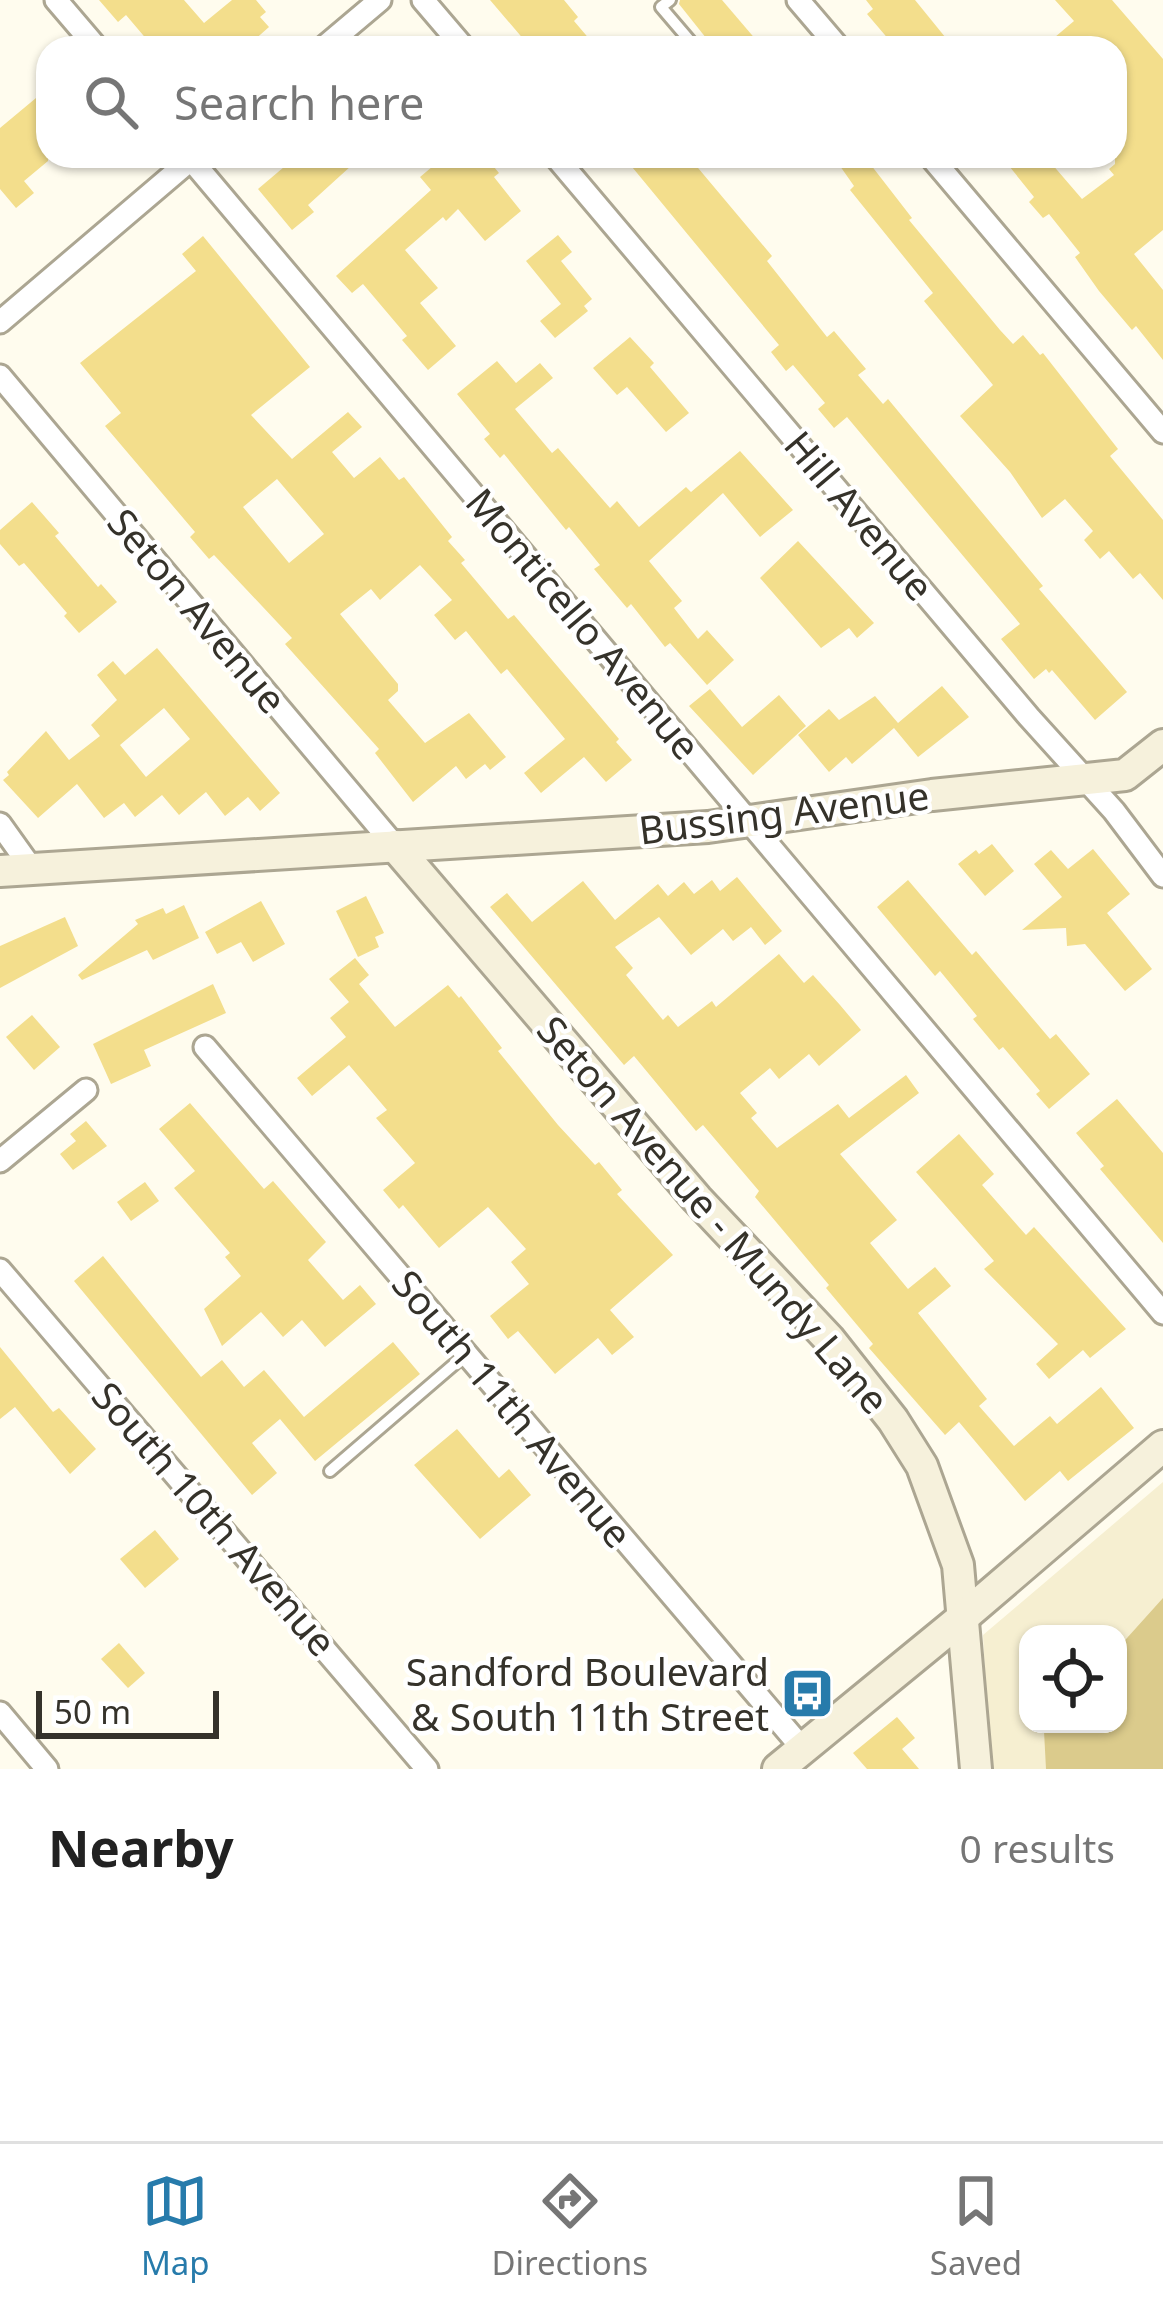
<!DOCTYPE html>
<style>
:root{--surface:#fff;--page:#f2f2f2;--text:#222;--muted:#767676;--line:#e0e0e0;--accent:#277bab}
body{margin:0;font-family:"Noto Sans",sans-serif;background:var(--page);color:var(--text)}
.controls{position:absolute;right:36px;bottom:36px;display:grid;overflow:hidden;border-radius:24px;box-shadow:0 3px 9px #0004}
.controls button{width:108px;height:108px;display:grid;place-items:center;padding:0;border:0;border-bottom:3px solid var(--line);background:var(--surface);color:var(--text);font:60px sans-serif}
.scale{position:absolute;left:36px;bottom:30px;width:183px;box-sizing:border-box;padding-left:12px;border:6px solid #35322a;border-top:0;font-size:33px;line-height:42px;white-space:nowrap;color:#35322a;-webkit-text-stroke:9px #fff;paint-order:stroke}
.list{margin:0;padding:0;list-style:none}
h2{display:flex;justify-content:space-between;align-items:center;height:156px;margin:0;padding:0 48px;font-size:51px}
h2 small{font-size:39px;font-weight:400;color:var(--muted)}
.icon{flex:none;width:66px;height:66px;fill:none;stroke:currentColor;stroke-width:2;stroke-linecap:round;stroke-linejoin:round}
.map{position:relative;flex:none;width:1163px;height:1769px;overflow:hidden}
.search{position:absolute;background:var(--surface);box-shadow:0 3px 9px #0004;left:36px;right:36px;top:36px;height:132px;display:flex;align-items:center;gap:30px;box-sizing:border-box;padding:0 42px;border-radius:36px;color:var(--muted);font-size:45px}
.sheet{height:372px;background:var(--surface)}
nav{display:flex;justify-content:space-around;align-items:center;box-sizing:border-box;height:168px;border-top:3px solid var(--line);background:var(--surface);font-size:33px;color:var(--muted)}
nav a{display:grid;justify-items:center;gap:6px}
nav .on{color:var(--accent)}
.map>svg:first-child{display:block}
.built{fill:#f6efd1;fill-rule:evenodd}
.green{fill:#dbcb8c}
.building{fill:#f3de8c;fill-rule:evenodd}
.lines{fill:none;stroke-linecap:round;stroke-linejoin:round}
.lane-casing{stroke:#aca692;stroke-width:16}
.street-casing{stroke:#aca692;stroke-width:27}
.secondary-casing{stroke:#aca692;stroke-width:36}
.lane{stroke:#fff;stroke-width:10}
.street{stroke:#fff;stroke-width:21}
.secondary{stroke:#f6f1dc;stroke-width:30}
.labels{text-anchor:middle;stroke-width:9;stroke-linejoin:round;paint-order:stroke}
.street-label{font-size:39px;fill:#35322a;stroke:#fff}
.poi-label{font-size:39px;fill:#35322a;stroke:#fff;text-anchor:end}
</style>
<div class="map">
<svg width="1163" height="1769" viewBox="0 0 1163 1769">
<rect width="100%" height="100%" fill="#fffcee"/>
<!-- built -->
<path class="built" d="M 1163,1482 L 1163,1769 L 990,1769 L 983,1635 ZM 1028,1634 L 1118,1634 L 1118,1724 L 1028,1724 Z"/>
<!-- green -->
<path class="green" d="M 1163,1598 L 1163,1769 L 1046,1769 L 1044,1731 L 1050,1724 L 1118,1724 L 1118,1648 Z"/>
<!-- building -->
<g class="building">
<path d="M 99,0 L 184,0 L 204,23 L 232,0 L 256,0 L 266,12 L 260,17 L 269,27 L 245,48 L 154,48 L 126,15 L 118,22 Z"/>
<path d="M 490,0 L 564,0 L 578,17 L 574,21 L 597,48 L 531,48 Z"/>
<path d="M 680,0 L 722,0 L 763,48 L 714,48 L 679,4 Z"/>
<path d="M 866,0 L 915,0 L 954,48 L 896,48 L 867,14 L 873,9 Z"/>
<path d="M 1055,0 L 1112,0 L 1163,59 L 1163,230 L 1134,254 L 1163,290 L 1163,360 L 1136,326 L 1132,330 L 1099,291 L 1075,257 L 1080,253 L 1049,214 L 1043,218 L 1029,202 L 1034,197 L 1001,156 L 1045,156 L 1082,199 L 1114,175 L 1109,169 L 1115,164 L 1115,48 L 1042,48 L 1074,21 Z"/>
<path d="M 48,88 L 48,161 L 24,181 L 34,193 L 16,208 L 0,189 L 0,128 Z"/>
<path d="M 297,156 L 362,156 L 308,205 L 314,212 L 292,230 L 258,189 Z"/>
<path d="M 445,156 L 485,156 L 499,173 L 494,177 L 521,211 L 485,241 L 458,209 L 446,221 L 443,217 L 405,250 L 438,288 L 420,303 L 456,346 L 428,370 L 402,340 L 407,336 L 363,284 L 352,293 L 336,276 L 431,190 L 420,177 Z"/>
<path d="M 623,156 L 688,156 L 772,256 L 767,261 L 827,337 L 834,331 L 866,369 L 858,375 L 883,404 L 888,399 L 1043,586 L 1039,589 L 1127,692 L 1095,720 L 1052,670 L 1049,673 L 1046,669 L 1034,679 L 1001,639 L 1020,624 L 847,417 L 834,428 L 818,409 L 825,403 L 793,365 L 786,371 L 771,352 L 779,345 Z"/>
<path d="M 833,156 L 864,156 L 912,218 L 909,220 L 1000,330 L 1013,344 L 1023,335 L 1040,355 L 1043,353 L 1118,449 L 1110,456 L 1163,520 L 1163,600 L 1140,573 L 1133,579 L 1109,551 L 1100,559 L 1084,540 L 1093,531 L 1065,499 L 1042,518 L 1010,472 L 960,416 L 993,385 L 924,301 L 933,293 L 850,190 L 854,186 Z"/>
<path d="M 558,235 L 572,252 L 561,261 L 592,299 L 584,306 L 588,311 L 555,338 L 540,321 L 561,304 L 526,261 Z"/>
<path d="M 203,236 L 310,367 L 251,415 L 292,459 L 348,412 L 362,427 L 332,452 L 354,478 L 380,457 L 399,480 L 404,477 L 452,537 L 448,541 L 465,560 L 461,563 L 508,619 L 514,615 L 619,739 L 616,742 L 632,760 L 606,782 L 584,757 L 541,793 L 524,773 L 565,739 L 507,669 L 501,674 L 466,631 L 455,640 L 434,615 L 452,600 L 420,565 L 380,600 L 371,589 L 340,614 L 398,684 L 398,691 L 388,700 L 425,743 L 469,713 L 506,757 L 490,770 L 485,764 L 466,779 L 456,766 L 413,802 L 375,753 L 379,749 L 285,644 L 292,638 L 214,555 L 209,559 L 190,537 L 195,532 L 105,426 L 121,413 L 80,363 L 196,271 L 182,254 ZM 277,479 L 324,534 L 289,563 L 243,507 Z"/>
<path d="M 630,337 L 654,363 L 650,367 L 689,413 L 666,432 L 627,387 L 617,395 L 593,368 Z"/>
<path d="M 497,361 L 516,383 L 540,363 L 553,378 L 515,409 L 552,453 L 558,448 L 610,508 L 617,501 L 639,527 L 686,487 L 691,492 L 740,451 L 793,510 L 760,537 L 723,493 L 649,561 L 682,601 L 674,608 L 698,639 L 707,630 L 734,660 L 707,685 L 670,643 L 665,647 L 631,604 L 627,608 L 594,569 L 600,565 L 569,527 L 566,530 L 504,454 L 500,458 L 484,439 L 490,434 L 457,394 Z"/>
<path d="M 32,502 L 59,533 L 55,536 L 98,587 L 101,584 L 117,602 L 79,633 L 64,616 L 67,613 L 24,563 L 19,566 L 0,544 L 0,530 Z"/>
<path d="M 798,541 L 874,623 L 857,638 L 849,628 L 821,648 L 760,578 Z"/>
<path d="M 157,648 L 280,793 L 260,811 L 248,797 L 225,816 L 206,792 L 179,815 L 162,795 L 135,817 L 124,803 L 104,818 L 77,784 L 38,818 L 3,780 L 9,775 L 7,772 L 46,731 L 69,760 L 100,736 L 91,725 L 117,700 L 97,675 L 113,661 L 125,675 ZM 164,708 L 190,739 L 146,777 L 120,745 Z"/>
<path d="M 942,686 L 969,717 L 918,757 L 894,728 L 852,764 L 846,757 L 829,772 L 798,735 L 829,709 L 839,720 L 875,696 L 898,723 Z"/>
<path d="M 710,689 L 742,727 L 779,695 L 806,726 L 753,775 L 689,706 Z"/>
<path d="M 992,844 L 1014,871 L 985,896 L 958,864 L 976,850 L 979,854 Z"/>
<path d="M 1093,849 L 1130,894 L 1107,913 L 1152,969 L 1125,991 L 1085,944 L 1067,946 L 1066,928 L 1022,930 L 1062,897 L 1034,864 L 1051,850 L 1068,869 Z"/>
<path d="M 737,877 L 782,931 L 765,945 L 751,927 L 733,941 L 723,929 L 691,955 L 659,917 L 615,947 L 633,968 L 626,975 L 663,1020 L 668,1015 L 678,1027 L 712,1001 L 716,1007 L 779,954 L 804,983 L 813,975 L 840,1005 L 861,1030 L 819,1066 L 809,1054 L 779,1079 L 770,1068 L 740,1093 L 757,1113 L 751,1118 L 777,1148 L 838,1104 L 849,1118 L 906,1075 L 919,1093 L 840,1154 L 897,1220 L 870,1243 L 908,1289 L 935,1267 L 951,1286 L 918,1313 L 987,1399 L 979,1406 L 1014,1446 L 1050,1416 L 1057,1424 L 1101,1387 L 1134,1428 L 1068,1481 L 1060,1471 L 1025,1501 L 959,1422 L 945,1435 L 869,1348 L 873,1344 L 826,1288 L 829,1285 L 755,1197 L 759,1191 L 703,1125 L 696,1131 L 634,1056 L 624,1065 L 490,907 L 507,893 L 532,922 L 583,881 L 615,920 L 658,884 L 668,896 L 684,882 L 694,894 L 712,880 L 720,891 Z"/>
<path d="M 908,880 L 972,955 L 976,951 L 1050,1039 L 1056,1034 L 1090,1074 L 1049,1109 L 1036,1094 L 1040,1091 L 1003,1047 L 999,1050 L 973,1019 L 977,1016 L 940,971 L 935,976 L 877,907 Z"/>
<path d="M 366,896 L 384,933 L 375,937 L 379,947 L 358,957 L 336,911 Z"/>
<path d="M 261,901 L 285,944 L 253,962 L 241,942 L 217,954 L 205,932 Z"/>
<path d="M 184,905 L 199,938 L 153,960 L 147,950 L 82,980 L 78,975 L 138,924 L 135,920 L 163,908 L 166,914 Z"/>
<path d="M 65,917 L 78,946 L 0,988 L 0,946 Z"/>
<path d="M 355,958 L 369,975 L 359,984 L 395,1027 L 448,985 L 459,998 L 461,996 L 502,1048 L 498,1051 L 558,1125 L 595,1165 L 599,1162 L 622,1190 L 617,1194 L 673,1255 L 610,1310 L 634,1337 L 612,1355 L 598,1338 L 555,1374 L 518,1331 L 508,1339 L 490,1316 L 529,1284 L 511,1262 L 526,1249 L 488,1207 L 439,1248 L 403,1205 L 399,1209 L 383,1190 L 415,1163 L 376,1118 L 387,1110 L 349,1065 L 312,1096 L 297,1078 L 346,1037 L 330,1018 L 349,1002 L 329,979 Z"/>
<path d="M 213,984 L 226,1013 L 144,1050 L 151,1066 L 111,1084 L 93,1044 Z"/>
<path d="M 32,1015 L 60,1047 L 34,1070 L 6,1037 Z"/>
<path d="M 1117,1099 L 1163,1153 L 1163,1243 L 1100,1169 L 1104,1166 L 1076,1133 Z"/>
<path d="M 190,1103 L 264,1189 L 273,1181 L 326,1242 L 308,1260 L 343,1300 L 360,1285 L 376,1304 L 325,1347 L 302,1320 L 283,1337 L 261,1312 L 222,1346 L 204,1309 L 241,1276 L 225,1257 L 230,1253 L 174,1188 L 195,1171 L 159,1129 Z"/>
<path d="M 86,1121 L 107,1146 L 73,1170 L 60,1154 L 76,1141 L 70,1134 Z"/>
<path d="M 959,1134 L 994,1174 L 982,1185 L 1026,1235 L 1034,1227 L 1126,1329 L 1090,1358 L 1083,1350 L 1049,1379 L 1036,1364 L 1058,1344 L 984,1269 L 994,1261 L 916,1172 Z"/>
<path d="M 145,1182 L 159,1201 L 131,1221 L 117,1202 Z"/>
<path d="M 103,1256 L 201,1377 L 222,1360 L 244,1387 L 264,1370 L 304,1417 L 393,1342 L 420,1374 L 315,1461 L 280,1419 L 252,1443 L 277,1473 L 252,1495 L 74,1281 Z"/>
<path d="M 0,1347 L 53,1412 L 59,1408 L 96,1449 L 70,1474 L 15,1407 L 0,1419 Z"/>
<path d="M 457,1429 L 499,1478 L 509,1469 L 531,1495 L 480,1539 L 414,1465 Z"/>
<path d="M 155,1530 L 179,1559 L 145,1588 L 120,1559 Z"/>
<path d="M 119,1643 L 145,1673 L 128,1688 L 101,1659 Z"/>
<path d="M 897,1717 L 915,1738 L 902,1749 L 919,1769 L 867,1769 L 853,1753 Z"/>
</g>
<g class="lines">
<defs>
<g id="lane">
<path d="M 670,0 L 661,7 L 696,48"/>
<path d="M 330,1471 L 465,1355"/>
</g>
<g id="street">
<path d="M 56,0 L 97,48"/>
<path d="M 423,0 L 464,48"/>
<path d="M 798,0 L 839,48"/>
<path d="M 323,48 L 380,0"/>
<path d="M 188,156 L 1163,1313"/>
<path d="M 555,156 L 1029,717 L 1114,811 L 1163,876"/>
<path d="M 930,156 L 1163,432"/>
<path d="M 0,322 L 195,156"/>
<path d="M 0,376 L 395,846"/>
<path d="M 0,824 L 30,866"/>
<path d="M 205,1047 L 802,1748"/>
<path d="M 0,1161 L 86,1090"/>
<path d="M 0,1270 L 427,1769"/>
<path d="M 0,1713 L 47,1769"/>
</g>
<g id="secondary">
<path d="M 395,846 L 697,1199 L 829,1339 L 893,1420 L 922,1466 L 958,1565 L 976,1769"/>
<path d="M 0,871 L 708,827 L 932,795 L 1125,775 L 1163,745"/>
<path d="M 778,1769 L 961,1619 L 1163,1446"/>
</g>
</defs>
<!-- lane casing -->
<use href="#lane" class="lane-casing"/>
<!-- street casing -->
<use href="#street" class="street-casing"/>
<!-- secondary casing -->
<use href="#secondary" class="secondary-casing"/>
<!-- lane -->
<use href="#lane" class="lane"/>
<!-- street -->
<use href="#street" class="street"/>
<!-- secondary -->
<use href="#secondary" class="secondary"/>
</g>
<!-- icons -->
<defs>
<symbol id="bus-square" viewBox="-11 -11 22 22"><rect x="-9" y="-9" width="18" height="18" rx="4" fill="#277bab" stroke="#fff"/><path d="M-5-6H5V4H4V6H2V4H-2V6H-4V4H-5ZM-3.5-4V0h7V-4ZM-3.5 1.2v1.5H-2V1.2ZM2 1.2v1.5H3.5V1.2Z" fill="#fff"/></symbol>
</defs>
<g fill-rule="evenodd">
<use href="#bus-square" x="778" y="1664" width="59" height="59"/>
</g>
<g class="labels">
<!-- street labels -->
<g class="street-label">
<text transform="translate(859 516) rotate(50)" y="14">Hill Avenue</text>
<text transform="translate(197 611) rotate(50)" y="14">Seton Avenue</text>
<text transform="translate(583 624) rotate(50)" y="14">Monticello Avenue</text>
<text transform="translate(784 813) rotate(-7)" y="14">Bussing Avenue</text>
<text transform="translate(713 1215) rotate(49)" y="14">Seton Avenue - Mundy Lane</text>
<text transform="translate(512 1409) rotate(50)" y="14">South 11th Avenue</text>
<text transform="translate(214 1519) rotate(49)" y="14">South 10th Avenue</text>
</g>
<!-- poi labels -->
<g class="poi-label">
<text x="769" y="1686">Sandford Boulevard<tspan x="769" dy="45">&amp; South 11th Street</tspan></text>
</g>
</g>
</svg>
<div class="controls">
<button><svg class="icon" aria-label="locate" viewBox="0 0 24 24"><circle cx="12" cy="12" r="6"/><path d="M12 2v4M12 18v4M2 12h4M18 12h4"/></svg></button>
</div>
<div class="scale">50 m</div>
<div class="search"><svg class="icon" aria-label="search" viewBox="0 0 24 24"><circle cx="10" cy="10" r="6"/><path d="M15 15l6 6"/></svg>Search here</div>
</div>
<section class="sheet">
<h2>Nearby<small>0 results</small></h2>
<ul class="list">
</ul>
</section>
<nav>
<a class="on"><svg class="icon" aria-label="map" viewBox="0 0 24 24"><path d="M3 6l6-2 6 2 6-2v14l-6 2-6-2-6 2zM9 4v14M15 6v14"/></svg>Map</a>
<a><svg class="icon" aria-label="directions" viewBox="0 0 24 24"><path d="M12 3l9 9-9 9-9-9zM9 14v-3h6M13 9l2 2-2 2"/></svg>Directions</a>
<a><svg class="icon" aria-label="saved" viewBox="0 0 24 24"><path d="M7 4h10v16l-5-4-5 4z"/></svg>Saved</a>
</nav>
